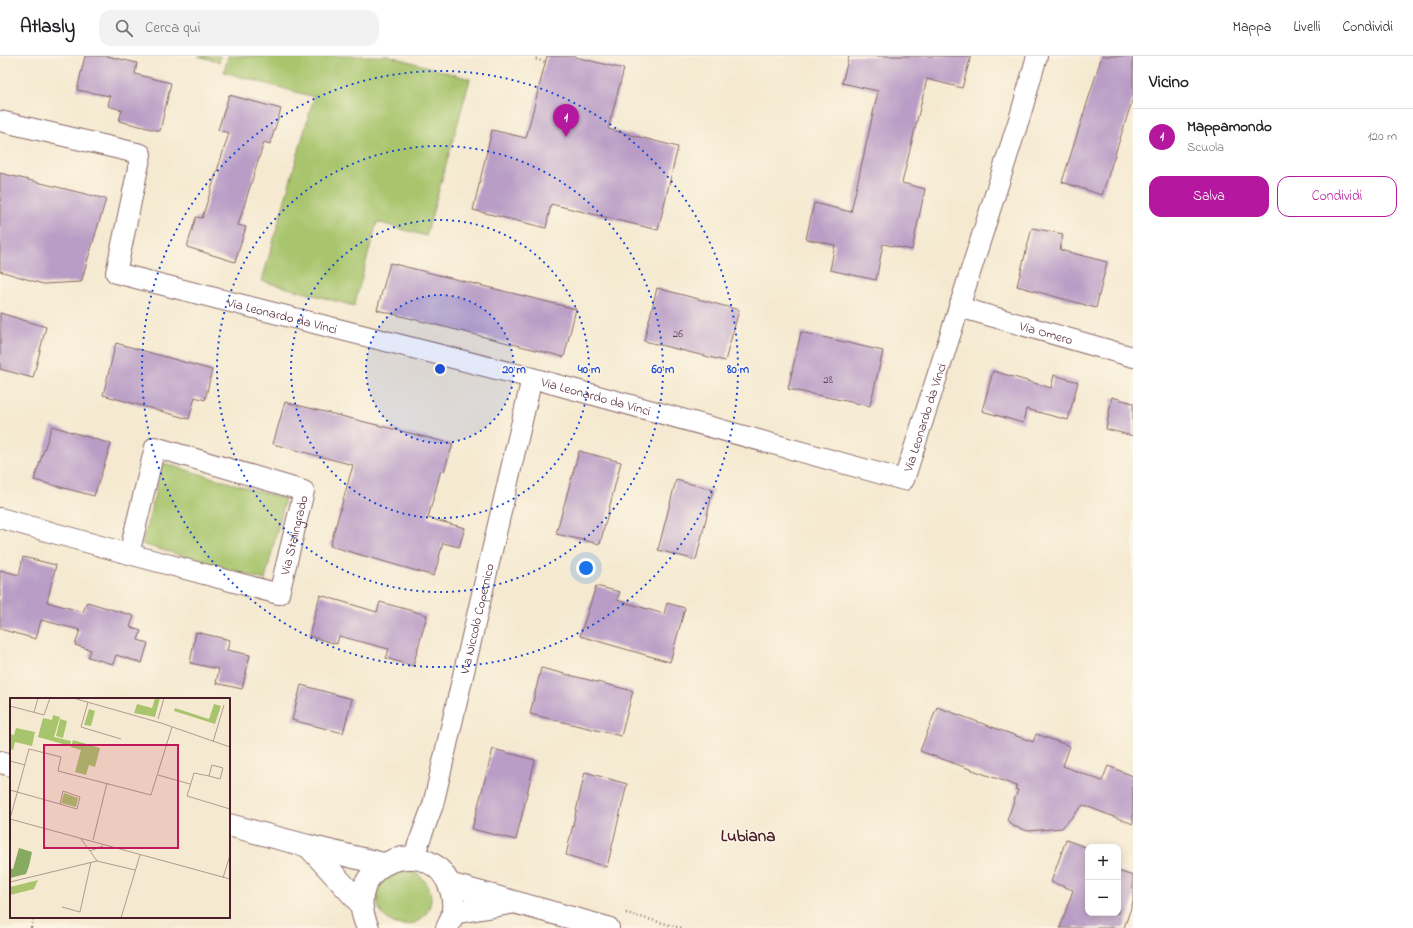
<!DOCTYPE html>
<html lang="it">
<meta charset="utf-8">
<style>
:root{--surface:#fff;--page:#f2f2f2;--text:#202124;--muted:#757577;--line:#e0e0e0;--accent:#b5179e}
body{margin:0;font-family:"Indie Flower",sans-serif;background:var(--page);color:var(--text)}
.controls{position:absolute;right:12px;bottom:12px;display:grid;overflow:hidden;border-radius:8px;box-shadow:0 2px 10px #0003}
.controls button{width:36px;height:36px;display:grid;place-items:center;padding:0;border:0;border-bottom:1px solid var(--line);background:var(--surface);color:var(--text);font:20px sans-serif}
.you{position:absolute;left:586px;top:512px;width:14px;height:14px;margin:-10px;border:3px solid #fff;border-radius:50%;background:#1a73e8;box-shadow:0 0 0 6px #1a73e833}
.badge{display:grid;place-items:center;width:26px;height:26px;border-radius:50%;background:var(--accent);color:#fff;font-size:13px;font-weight:700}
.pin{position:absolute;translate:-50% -33px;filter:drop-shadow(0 1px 2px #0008)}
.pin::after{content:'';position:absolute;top:21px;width:14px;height:12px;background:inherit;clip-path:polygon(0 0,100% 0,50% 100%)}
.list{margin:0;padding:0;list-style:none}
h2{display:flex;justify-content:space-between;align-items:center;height:52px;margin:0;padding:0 16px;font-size:17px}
h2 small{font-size:13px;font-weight:400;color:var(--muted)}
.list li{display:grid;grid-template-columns:26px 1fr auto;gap:12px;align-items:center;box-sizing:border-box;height:56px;padding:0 16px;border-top:1px solid var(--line)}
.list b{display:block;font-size:15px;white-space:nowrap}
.list p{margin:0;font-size:13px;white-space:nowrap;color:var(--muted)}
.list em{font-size:13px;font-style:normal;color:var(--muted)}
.actions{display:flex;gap:8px;padding:12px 16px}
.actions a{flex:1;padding:9px 0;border:1px solid var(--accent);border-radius:12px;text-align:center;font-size:14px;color:var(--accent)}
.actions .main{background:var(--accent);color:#fff}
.icon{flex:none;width:22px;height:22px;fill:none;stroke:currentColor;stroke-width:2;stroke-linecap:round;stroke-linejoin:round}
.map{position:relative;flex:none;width:1133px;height:872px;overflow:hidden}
header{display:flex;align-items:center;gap:24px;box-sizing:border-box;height:56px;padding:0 20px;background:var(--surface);border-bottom:1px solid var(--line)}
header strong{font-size:19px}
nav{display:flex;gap:22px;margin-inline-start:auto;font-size:14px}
.search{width:280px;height:36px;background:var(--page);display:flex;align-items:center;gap:10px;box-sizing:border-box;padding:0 14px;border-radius:12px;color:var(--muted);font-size:15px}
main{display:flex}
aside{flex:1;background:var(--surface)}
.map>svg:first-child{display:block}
.green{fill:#a8c56d;stroke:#79724c}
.building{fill:#b99dc6}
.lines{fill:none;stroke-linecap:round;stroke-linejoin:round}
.street-casing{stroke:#866665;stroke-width:22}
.secondary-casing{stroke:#866665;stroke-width:24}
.path{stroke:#866665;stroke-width:2.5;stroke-dasharray:1 3;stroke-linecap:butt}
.street{stroke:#fff;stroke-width:20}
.secondary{stroke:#fff;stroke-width:22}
.ring{fill:none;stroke:#1d4ed8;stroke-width:2;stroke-dasharray:2 4}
.labels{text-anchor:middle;stroke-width:3;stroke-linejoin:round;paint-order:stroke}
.number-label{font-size:11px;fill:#663e52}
.street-label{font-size:13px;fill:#4a1f2b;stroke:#fcf5e5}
.district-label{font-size:17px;font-weight:bold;fill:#4a1f2b;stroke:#fcf5e5}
.inset-road{fill:none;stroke:#b1998f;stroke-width:1}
.view{fill:#c2185b;fill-opacity:0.15;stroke:#c2185b;stroke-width:2}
.inset-edge{fill:none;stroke:#4a1f2b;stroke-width:2}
.centre{fill:#1d4ed8;stroke:#fcf5e5;stroke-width:2}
.ring-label{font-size:12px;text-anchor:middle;font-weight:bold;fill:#1d4ed8;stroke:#fcf5e5;stroke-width:3;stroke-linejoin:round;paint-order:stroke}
</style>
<header>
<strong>Atlasly</strong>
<div class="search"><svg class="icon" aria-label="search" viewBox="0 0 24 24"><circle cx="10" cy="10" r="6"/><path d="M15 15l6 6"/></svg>Cerca qui</div>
<nav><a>Mappa</a><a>Livelli</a><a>Condividi</a></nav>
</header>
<main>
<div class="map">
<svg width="1133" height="872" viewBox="0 0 1133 872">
<rect width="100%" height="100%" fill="#fcf5e5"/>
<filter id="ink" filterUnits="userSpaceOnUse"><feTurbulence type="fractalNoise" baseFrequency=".025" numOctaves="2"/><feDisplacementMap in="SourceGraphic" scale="8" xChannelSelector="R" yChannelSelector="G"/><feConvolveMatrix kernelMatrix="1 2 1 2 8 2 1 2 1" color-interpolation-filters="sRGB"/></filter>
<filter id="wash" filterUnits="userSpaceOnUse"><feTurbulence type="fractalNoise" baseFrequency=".012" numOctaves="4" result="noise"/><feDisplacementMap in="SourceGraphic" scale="16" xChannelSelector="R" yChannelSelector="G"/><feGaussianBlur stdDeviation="0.9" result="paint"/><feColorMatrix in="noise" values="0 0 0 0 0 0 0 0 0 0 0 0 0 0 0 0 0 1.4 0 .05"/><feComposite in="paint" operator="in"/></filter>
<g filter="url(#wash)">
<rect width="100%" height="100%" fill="#f5ead1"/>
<!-- green -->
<g class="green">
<path d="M 198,0 L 220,0 L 219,6 Z"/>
<path d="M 228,0 L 390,0 L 470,23 L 426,180 L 377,166 L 354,250 L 262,225 L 314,41 L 224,16 Z"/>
<path d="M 163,407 L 285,443 L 265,524 L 142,488 Z"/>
<circle cx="404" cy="842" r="27"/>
</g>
<g id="blocks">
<!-- building -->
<g class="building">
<path d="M 85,0 L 107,0 L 137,7 L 135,18 L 171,27 L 160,75 L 119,65 L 122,54 L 108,50 L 110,40 L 77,34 Z"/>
<path d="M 547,0 L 571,0 L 624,13 L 608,73 L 678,91 L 658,174 L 551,148 L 546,172 L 473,154 L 492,74 L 526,82 Z"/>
<path d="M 849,0 L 971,0 L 962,32 L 927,23 L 902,127 L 925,133 L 912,194 L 883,188 L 876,224 L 830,214 L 835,189 L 806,183 L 814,147 L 851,156 L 878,35 L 842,27 Z"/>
<path d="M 1102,0 L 1133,0 L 1133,42 L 1102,139 L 1062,126 Z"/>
<path d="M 229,39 L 281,53 L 270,88 L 264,86 L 238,169 L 246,171 L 235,206 L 187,191 L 196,161 L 202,162 L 229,77 L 218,74 Z"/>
<path d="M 0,117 L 106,143 L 81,226 L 43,228 L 0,215 Z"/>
<path d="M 1032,172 L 1063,178 L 1060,194 L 1107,206 L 1096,252 L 1017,230 Z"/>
<path d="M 390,207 L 576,253 L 564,301 L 377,254 Z"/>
<path d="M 657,232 L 739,254 L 725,305 L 644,285 Z"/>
<path d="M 0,257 L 46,271 L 33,322 L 0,313 Z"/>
<path d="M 801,276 L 883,295 L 870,350 L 788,333 Z"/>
<path d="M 116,287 L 212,314 L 205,344 L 195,341 L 189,363 L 103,339 Z"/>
<path d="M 993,315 L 1051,332 L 1054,319 L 1078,326 L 1068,364 L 1026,353 L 1023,367 L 982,355 Z"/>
<path d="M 1112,341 L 1133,347 L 1133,380 L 1106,373 Z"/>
<path d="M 285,346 L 453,388 L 444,415 L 441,414 L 428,462 L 465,472 L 459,491 L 443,487 L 434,520 L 330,490 L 353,409 L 273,388 Z"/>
<path d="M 52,370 L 111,388 L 94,440 L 34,424 Z"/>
<path d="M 579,395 L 621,406 L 600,488 L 556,478 Z"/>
<path d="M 676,424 L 713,434 L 696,504 L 658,494 Z"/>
<path d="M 23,501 L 56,509 L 47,546 L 83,556 L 87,546 L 134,560 L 130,571 L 141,575 L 138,584 L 148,587 L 142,607 L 116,599 L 113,608 L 88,601 L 91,594 L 75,589 L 80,574 L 41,564 L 36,583 L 0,573 L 0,514 L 19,519 Z"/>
<path d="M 596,530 L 620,536 L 617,544 L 664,558 L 667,547 L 685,552 L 670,606 L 580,580 Z"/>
<path d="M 320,539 L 377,556 L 380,546 L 427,559 L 413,610 L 386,602 L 389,593 L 339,580 L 337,588 L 309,580 Z"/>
<path d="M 196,576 L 230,584 L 227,594 L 250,599 L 242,633 L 216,627 L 219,613 L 190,607 Z"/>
<path d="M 541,612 L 633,635 L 621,680 L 530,658 Z"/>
<path d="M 301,629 L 352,643 L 343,677 L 292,664 Z"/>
<path d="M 937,651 L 1033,686 L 1036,678 L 1070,690 L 1063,710 L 1102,725 L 1108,710 L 1133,720 L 1133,768 L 1083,749 L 1062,772 L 1028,775 L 1013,770 L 1007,764 L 1018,734 L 1015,733 L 1017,730 L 920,695 Z"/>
<path d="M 493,693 L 535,704 L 516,784 L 472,773 Z"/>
<path d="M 585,716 L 627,728 L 607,811 L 566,799 Z"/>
<path d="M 1066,784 L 1088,792 L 1088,857 L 1118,857 L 1118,815 L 1133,820 L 1133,846 L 1124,872 L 1060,872 L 1073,834 L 1051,826 Z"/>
</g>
</g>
</g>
<g filter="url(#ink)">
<use href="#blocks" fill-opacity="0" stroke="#866665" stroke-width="1"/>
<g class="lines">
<defs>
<g id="street">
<path id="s1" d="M 0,65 L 141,98 L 116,217 L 532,322 L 904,424 L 1021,57 L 1037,0"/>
<path id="s2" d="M 959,251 L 1133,301"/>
<path id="s3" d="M 0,462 L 129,498 L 279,538 L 304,435 L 155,391 L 129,498"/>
<path id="s4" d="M 413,802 L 433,749 L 532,322"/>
</g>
<g id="secondary">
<path d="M 0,706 L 11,709"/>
<path d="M 229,769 L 308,790 L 383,808"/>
<path d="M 308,790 L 361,848"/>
<path d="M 449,828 L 608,872"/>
<path d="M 453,857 L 510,847"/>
<path d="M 368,872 C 336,806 433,773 451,834 C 455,847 454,860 447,872"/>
</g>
</defs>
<!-- street casing -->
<use href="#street" class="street-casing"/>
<!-- secondary casing -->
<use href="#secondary" class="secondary-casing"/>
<!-- path -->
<g class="path">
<path d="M 536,0 L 535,3 L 545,6"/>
<path d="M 626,857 L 681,872"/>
<path d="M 31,872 L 34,861"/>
</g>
<!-- street -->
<use href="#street" class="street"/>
<!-- secondary -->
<use href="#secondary" class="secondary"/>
</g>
</g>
<!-- distance rings -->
<circle cx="440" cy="313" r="74" fill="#1d4ed8" fill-opacity=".12"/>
<g class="ring">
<circle cx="440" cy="313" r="74"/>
<circle cx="440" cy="313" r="149"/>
<circle cx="440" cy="313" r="223"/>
<circle cx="440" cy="313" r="298"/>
</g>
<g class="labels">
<!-- number labels -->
<g class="number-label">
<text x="678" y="281">26</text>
<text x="828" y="327">28</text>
</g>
<!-- street labels -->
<g class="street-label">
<text dy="5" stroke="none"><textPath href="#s1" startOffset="438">Via Leonardo da Vinci</textPath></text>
<text dy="5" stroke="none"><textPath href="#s2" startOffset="91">Via Omero</textPath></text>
<text dy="5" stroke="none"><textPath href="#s1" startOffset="762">Via Leonardo da Vinci</textPath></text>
<text dy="5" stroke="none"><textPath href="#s1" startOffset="1147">Via Leonardo da Vinci</textPath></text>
<text dy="5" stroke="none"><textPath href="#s3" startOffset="350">Via Stalingrado</textPath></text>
<text dy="5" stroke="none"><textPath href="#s4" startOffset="248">Via Niccolò Copernico</textPath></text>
</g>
<!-- district labels -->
<g class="district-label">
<text x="748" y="785">Lubiana</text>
</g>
</g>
<!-- overview -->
<g transform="translate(10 642)">
<rect width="220" height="220" fill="#f5ead1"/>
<path d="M 145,0 L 150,0 L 145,19 L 124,15 L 127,6 L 142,10 ZM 204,6 L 211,8 L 205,26 L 164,13 L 165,10 L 199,21 ZM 79,11 L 85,13 L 81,28 L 74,27 ZM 43,17 L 50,19 L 44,39 L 61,43 L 60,48 L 28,39 L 33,20 L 42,22 ZM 50,21 L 57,23 L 53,40 L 46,38 ZM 6,30 L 25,34 L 22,48 L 5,44 L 3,52 L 0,51 L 0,36 L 4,37 ZM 63,42 L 90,50 L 85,69 L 79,67 L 76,77 L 65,74 L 71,52 L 61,49 ZM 54,95 L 68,100 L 66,109 L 51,105 ZM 28,182 L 24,191 L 0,197 L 0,189 Z" fill="#a8c56d"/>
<path d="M 9,150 L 22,154 L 19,168 L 16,176 L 0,180 L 0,170 L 3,171 Z" fill="#86aa60"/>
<path class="inset-road" d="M 63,0 L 151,25 L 220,49M 78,4 L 71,29 L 111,41M 0,8 L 34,17 L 40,0M 24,14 L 28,0M 148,21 L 154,0M 203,44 L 214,7M 0,63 L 15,67M 202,67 L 213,70 L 210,81 L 199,78 ZM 148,77 L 180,86M 199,78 L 184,75 L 177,98 L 220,111M 0,92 L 50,106 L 67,111 L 70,99 L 53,93 L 50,106M 0,121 L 19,51 L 51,59 L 48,73 L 141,97 L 162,29M 0,121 L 220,181M 71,141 L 80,153 L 93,148M 83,142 L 97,85M 80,153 L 87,163M 213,180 L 220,157M 0,184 L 87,163 L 125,172M 52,209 L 70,214 L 81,164M 111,220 L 130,157"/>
<path class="view" d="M 34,47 L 168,47 L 168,150 L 34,150 Z"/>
<rect width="220" height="220" class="inset-edge"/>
</g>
<circle cx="440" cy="313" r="6" class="centre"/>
<g class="ring-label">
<text x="514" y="317">20 m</text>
<text x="589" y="317">40 m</text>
<text x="663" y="317">60 m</text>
<text x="738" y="317">80 m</text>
</g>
</svg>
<div class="controls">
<button>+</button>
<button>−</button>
</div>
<div class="you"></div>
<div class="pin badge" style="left:566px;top:81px">1</div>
</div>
<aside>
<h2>Vicino<small></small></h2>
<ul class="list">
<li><span class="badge">1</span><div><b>Mappamondo</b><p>Scuola</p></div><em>120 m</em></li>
</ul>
<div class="actions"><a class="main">Salva</a><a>Condividi</a></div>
</aside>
</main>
